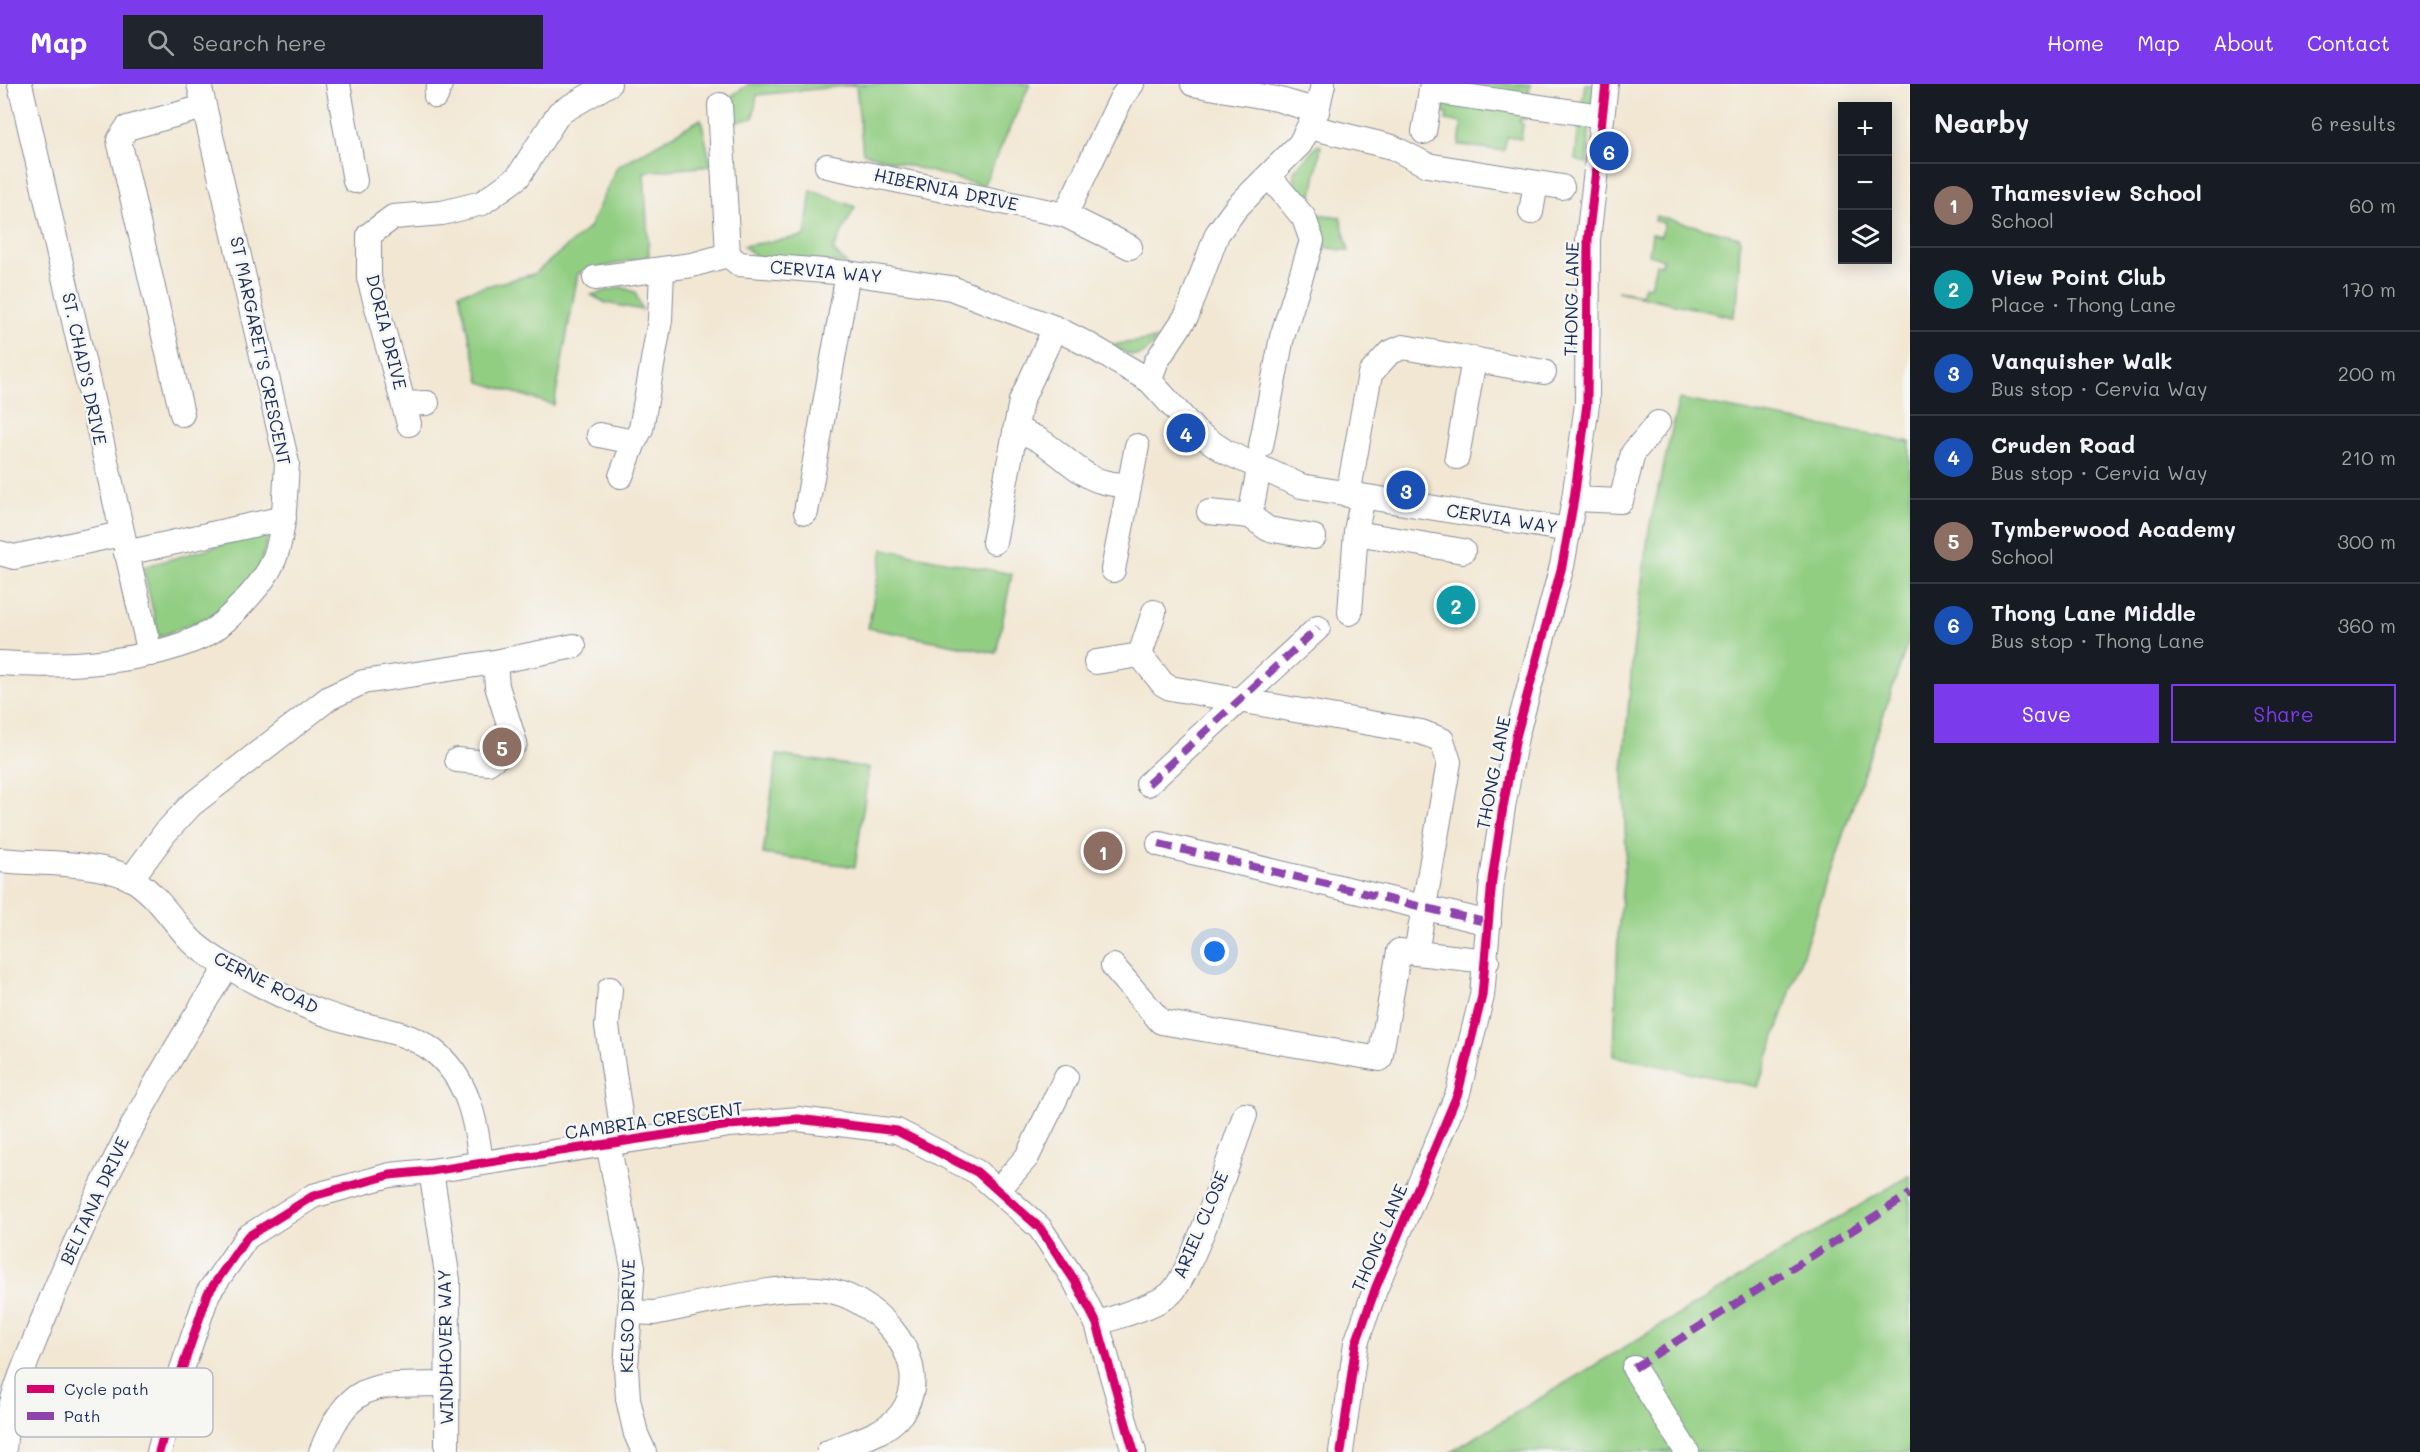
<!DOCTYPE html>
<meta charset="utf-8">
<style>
:root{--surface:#171b24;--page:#20242c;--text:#f1f3f6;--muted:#9ea1a6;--line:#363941;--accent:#7c3aed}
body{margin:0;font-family:Mali,sans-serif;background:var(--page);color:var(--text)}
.controls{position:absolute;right:18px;top:18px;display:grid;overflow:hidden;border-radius:0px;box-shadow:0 3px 15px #0003}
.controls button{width:54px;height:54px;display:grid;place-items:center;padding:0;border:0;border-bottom:2px solid var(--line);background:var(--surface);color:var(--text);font:30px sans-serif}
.you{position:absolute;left:1215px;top:868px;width:21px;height:21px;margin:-15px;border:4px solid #fff;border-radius:50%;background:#1a73e8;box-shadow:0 0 0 9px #1a73e833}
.badge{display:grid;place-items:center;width:39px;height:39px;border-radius:50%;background:var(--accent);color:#fff;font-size:20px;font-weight:700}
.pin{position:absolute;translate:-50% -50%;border:3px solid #fff;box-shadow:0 2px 6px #0006}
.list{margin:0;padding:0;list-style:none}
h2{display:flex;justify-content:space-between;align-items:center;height:78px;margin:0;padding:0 24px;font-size:26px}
h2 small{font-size:20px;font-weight:400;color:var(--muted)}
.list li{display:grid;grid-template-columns:39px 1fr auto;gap:18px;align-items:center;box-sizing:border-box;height:84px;padding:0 24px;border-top:2px solid var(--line)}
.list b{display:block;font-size:22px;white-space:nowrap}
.list p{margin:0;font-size:20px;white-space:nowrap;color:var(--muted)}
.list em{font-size:20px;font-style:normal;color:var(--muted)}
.actions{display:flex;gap:12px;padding:18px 24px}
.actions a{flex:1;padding:14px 0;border:2px solid var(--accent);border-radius:0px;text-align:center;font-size:21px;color:var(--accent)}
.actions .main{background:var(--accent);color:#fff}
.icon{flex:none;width:33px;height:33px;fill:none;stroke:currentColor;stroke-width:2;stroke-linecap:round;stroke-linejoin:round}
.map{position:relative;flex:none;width:1910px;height:1368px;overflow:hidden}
header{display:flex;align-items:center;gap:36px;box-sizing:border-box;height:84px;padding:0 30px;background:var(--accent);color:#fff}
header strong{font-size:28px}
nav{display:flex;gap:33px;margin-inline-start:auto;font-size:21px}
.search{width:420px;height:54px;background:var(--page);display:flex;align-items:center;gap:15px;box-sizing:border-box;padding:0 21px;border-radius:0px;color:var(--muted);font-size:22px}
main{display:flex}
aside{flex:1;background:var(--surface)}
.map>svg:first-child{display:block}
.green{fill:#92ce82;stroke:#567e70;stroke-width:1.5}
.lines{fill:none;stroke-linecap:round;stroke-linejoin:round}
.minor-casing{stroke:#868b98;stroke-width:26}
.minor{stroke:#fff;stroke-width:24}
.quiet{stroke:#8e44ad;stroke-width:8;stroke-dasharray:15 8;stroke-linecap:butt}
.cycleway-casing{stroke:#f6f6f2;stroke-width:13}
.cycleway{stroke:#d6006c;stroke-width:9}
.labels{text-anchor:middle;stroke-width:5;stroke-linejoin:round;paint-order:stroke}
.street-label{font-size:18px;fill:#1b2f5e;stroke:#f6f6f2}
.key{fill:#f6f6f2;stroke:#b4bac6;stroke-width:1.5}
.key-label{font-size:16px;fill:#1b2f5e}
</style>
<header>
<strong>Map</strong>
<div class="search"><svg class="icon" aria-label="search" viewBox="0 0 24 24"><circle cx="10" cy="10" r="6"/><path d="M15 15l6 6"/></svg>Search here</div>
<nav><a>Home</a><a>Map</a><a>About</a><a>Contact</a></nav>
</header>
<main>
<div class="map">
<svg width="1910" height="1368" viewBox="0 0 1910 1368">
<rect width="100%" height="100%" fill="#f6f6f2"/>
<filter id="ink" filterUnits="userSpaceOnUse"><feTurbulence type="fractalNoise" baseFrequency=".0167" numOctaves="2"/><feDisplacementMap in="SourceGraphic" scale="12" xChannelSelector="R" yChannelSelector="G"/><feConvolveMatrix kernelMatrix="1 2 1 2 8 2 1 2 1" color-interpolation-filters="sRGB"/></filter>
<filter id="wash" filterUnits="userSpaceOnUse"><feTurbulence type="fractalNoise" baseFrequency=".008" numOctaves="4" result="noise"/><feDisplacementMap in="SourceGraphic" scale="24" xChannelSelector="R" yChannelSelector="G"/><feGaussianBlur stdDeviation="1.35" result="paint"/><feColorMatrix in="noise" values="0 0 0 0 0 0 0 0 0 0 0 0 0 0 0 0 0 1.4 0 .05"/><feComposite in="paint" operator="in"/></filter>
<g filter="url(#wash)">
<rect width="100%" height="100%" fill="#f2e7d3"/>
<!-- green -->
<g class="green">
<path d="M 749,0 L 1030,0 L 983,102 L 863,69 L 856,1 L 757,11 L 753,34 L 727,40 L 726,16 Z"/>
<path d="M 1455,0 L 1530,0 L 1528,15 Z"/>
<path d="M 1585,0 L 1597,0 L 1594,25 L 1581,26 Z"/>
<path d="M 1444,19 L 1529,26 L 1528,34 L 1519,36 L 1523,41 L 1521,55 L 1507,53 L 1504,67 L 1459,61 L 1462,39 L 1446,36 L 1447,30 L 1443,29 Z"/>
<path d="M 1580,32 L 1590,35 L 1587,79 L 1575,76 Z"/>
<path d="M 701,35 L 711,82 L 644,88 L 649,172 L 578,189 L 554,321 L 480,298 L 459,209 L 534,190 L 589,144 L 617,83 Z"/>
<path d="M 1318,61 L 1321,62 L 1310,122 L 1296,106 L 1294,87 Z"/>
<path d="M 811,106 L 855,123 L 833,166 L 847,180 L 759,174 L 743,162 L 805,152 Z"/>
<path d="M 1316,130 L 1340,133 L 1349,167 L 1324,163 L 1323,145 Z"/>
<path d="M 1656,132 L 1740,153 L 1738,213 L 1733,233 L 1617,207 L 1641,211 L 1644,202 L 1650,203 L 1656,180 L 1661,181 L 1663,175 L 1649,171 L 1652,150 L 1661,152 L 1664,139 L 1655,137 Z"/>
<path d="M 621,203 L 635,208 L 642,226 L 606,219 L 591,211 Z"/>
<path d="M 1156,255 C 1143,279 1130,273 1111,261 Z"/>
<path d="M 1679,315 L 1910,358 L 1910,552 L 1758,1003 L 1614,972 L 1618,849 L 1626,767 L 1623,688 L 1633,567 L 1649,445 Z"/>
<path d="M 270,447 L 258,488 L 218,529 L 159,553 L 143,483 Z"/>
<path d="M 883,465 L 1012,490 L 996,569 L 868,544 Z"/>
<path d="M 777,671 L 869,684 L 855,783 L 763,770 Z"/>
<path d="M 1910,1091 L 1910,1368 L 1451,1368 Z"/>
</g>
</g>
<g filter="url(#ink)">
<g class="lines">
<defs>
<g id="minor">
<path d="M 20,0 L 150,570"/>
<path d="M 338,0 L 355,97"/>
<path d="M 1193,0 L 1277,15 L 1317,27"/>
<path d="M 1431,7 L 1602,32"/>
<path d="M 436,12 L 440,0"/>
<path d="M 720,21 L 728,171"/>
<path d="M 1310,43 L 1392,63 L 1427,81 L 1562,103"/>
<path d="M 1424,48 L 1432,0"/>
<path d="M 827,82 L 1065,131 L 1130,163"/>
<path d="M 1531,128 L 1536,99"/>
<path d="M 1065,131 L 1122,13 L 1132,0"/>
<path d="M 595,194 L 692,181 L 728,171 L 739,180 L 848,189 L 951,204 L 1055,244 L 1089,261 L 1150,297 L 1196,348 L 1226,368 L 1301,402 L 1569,446"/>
<path d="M 1150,297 L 1156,278 L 1187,231 L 1217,150 L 1236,124 L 1300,60 L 1317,27 L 1323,0"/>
<path d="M 404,320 L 427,319"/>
<path d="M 182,330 L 119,56 L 127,44 L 204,23"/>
<path d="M 409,340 L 369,194 L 369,151 L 393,133 L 442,129 L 482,119 L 518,93 L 559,29 L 609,0"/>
<path d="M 1015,346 C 1045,353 1062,376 1087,391 C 1099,399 1115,400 1129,402"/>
<path d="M 599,351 L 634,358 L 641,345 L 660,236 L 662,186"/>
<path d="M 1261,362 L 1282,253 L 1312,157 L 1304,134 L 1269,92"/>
<path d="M 1457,373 L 1474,275"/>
<path d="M 1259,385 L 1250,432 L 1268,445 L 1314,453"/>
<path d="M 621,392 L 634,358"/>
<path d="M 1348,411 L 1370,290 L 1389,269 L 1403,263 L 1544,288"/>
<path d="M 1574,415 L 1621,417 L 1633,369 L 1658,339"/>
<path d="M 806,428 L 848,189"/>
<path d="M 1209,428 L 1250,432"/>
<path d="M 1356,449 L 1463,467"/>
<path d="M 994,458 L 1021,317 L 1055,244"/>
<path d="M 0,469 L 14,473 L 121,450"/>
<path d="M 126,469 L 284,434"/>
<path d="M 1113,486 L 1137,362"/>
<path d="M 1350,529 L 1356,447 L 1363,413"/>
<path d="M 1140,571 L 1154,528"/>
<path d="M 1096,578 L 1140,571 L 1163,600 L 1170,604 L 1421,648 L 1442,656 L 1449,678 L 1416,869"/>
<path d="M 0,579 C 64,584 147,579 205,551 C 225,541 261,502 271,482 C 285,456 285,409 287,379 L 199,0"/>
<path d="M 457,676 L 488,679 L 515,659 L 497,602 L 495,578"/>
<path d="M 1148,700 L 1318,544"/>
<path d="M 1159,760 L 1489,839"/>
<path d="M 0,776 C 38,780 96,777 130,794 C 153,806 170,833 187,852 C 198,865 213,874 227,882 C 265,905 308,926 351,938 C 378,945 408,948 432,966 C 468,993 476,1037 481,1079"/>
<path d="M 131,795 L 165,749 L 191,721 L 329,614 L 363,598 L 495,578 L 574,562"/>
<path d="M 1113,882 L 1161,938 L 1380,975 L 1399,867 L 1487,877"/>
<path d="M 610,905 L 607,942 L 624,1057"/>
<path d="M 608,1060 L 633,1183 L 626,1283 L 628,1315 L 636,1350 L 644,1368"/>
<path d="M 431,1087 L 448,1196 L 447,1368"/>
<path d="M 999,1105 L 1027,1073 L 1066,993"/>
<path d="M 631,1228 L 654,1229 C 702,1220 785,1197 831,1207 C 879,1217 938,1280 901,1330 C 885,1351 852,1358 829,1368"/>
<path d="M 1097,1240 C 1117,1232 1154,1223 1170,1210 C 1191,1193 1233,1063 1245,1031"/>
<path d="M 1634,1284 L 1687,1368"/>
<path d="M 4,1368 C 5,1322 26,1280 42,1238 C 94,1108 151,999 227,883"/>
<path d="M 159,1368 L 178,1297 L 208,1209 L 247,1153 L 313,1112 L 390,1091 L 431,1087 L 730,1041 L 798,1035 L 897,1047 L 977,1088 L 1040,1144 L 1075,1197 L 1097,1240 L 1134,1368"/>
<path d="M 321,1368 C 350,1294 375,1301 446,1300"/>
<path d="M 1341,1368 L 1356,1259 L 1376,1203 L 1458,1009 L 1482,912 L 1492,796 L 1503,723 L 1516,653 L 1562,482 L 1574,415 L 1587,320 L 1588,155 L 1606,0"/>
</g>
</defs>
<!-- minor casing -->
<use href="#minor" class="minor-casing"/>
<!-- minor -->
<use href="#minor" class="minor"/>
<!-- quiet -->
<g class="quiet">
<path d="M 1148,700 L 1318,544"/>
<path d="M 1159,760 L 1489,839"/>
<path d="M 1634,1284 L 1910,1110"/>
</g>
<defs>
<g id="cycleway">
<path d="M 159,1368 L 178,1297 L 208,1209 L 247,1153 L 313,1112 L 390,1091 L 431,1087 L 730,1041 L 798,1035 L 897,1047 L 977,1088 L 1040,1144 L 1075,1197 L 1097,1240 L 1134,1368"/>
<path d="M 1341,1368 L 1356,1259 L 1376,1203 L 1458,1009 L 1482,912 L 1492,796 L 1503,723 L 1516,653 L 1562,482 L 1574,415 L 1587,320 L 1588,155 L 1606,0"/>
</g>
</defs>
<!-- cycleway casing -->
<use href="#cycleway" class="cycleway-casing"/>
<!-- cycleway -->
<use href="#cycleway" class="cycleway"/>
</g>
</g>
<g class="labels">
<!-- street labels -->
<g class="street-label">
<text transform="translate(946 106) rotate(12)" y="6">HIBERNIA DRIVE</text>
<text transform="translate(826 188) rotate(5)" y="6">CERVIA WAY</text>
<text transform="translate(1572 215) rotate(-89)" y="6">THONG LANE</text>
<text transform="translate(386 248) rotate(76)" y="6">DORIA DRIVE</text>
<text transform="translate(260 267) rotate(78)" y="6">ST MARGARET'S CRESCENT</text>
<text transform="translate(84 285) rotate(78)" y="6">ST. CHAD'S DRIVE</text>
<text transform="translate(1502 435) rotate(9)" y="6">CERVIA WAY</text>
<text transform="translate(1494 689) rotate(-79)" y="6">THONG LANE</text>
<text transform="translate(266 899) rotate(27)" y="6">CERNE ROAD</text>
<text transform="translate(654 1037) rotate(-8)" y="6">CAMBRIA CRESCENT</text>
<text transform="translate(95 1117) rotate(-65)" y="6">BELTANA DRIVE</text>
<text transform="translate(1201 1141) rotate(-67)" y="6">ARIEL CLOSE</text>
<text transform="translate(1380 1154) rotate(-67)" y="6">THONG LANE</text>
<text transform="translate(628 1232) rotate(-89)" y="6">KELSO DRIVE</text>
<text transform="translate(446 1263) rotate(-91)" y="6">WINDHOVER WAY</text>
</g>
</g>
<!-- legend -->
<rect x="15" y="1284" width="198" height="69" rx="9" class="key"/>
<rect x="27" y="1301" width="27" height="8" fill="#d6006c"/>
<rect x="27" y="1328" width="27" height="8" fill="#8e44ad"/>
<g class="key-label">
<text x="64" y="1311">Cycle path</text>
<text x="64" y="1338">Path</text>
</g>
</svg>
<div class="controls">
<button>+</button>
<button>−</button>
<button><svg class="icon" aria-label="layers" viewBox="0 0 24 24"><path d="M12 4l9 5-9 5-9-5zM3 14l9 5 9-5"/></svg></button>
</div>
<div class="you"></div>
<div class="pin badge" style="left:1103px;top:767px;background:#8d6e63">1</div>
<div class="pin badge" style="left:1456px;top:521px;background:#0f9aa8">2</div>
<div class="pin badge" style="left:1406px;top:406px;background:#1a4fb4">3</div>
<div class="pin badge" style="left:1186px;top:349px;background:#1a4fb4">4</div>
<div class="pin badge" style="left:502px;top:663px;background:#8d6e63">5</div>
<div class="pin badge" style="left:1609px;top:67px;background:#1a4fb4">6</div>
</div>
<aside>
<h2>Nearby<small>6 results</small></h2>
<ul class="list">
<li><span class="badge" style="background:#8d6e63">1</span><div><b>Thamesview School</b><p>School</p></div><em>60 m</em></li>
<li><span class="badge" style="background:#0f9aa8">2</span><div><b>View Point Club</b><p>Place · Thong Lane</p></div><em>170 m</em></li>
<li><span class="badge" style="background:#1a4fb4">3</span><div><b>Vanquisher Walk</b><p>Bus stop · Cervia Way</p></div><em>200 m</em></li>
<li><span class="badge" style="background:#1a4fb4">4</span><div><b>Cruden Road</b><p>Bus stop · Cervia Way</p></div><em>210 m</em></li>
<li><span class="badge" style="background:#8d6e63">5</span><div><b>Tymberwood Academy</b><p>School</p></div><em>300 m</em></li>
<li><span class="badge" style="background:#1a4fb4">6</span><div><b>Thong Lane Middle</b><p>Bus stop · Thong Lane</p></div><em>360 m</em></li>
</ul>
<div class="actions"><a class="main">Save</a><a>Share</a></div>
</aside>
</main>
